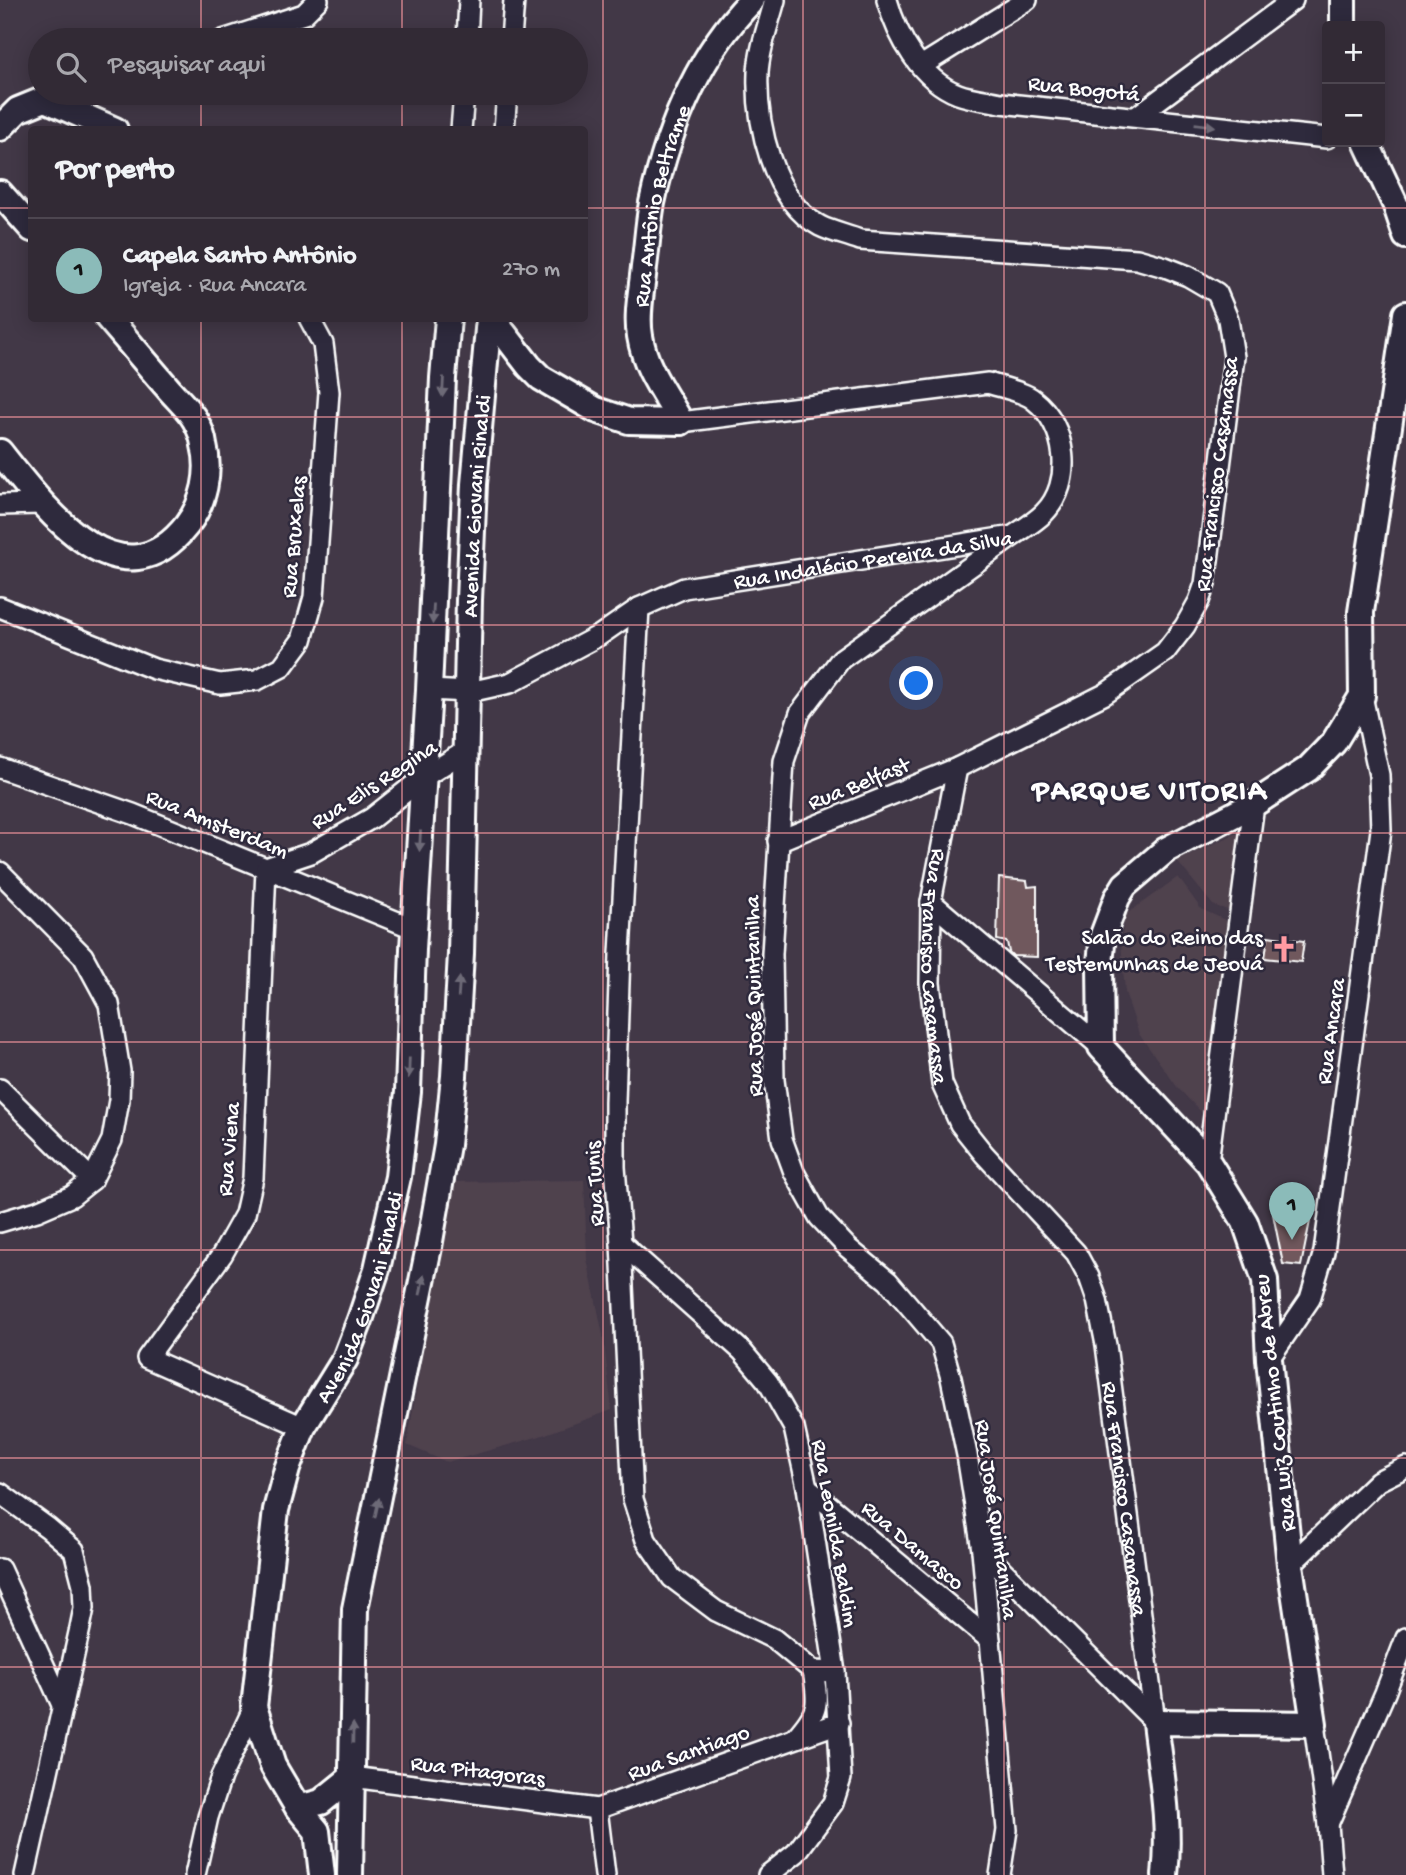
<!DOCTYPE html>
<html lang="pt">
<meta charset="utf-8">
<style>
:root{--surface:#322a35;--page:#3d3641;--text:#f1f3f6;--muted:#a8a7ad;--line:#4d4650;--accent:#8bbbb9}
body{margin:0;font-family:"Gochi Hand",sans-serif;background:var(--page);color:var(--text)}
.controls{position:absolute;right:21px;top:21px;display:grid;overflow:hidden;border-radius:7px;box-shadow:0 4px 18px #0003}
.controls button{width:63px;height:63px;display:grid;place-items:center;padding:0;border:0;border-bottom:2px solid var(--line);background:var(--surface);color:var(--text);font:35px sans-serif}
.you{position:absolute;left:917px;top:684px;width:24px;height:24px;margin:-18px;border:5px solid #fff;border-radius:50%;background:#1a73e8;box-shadow:0 0 0 10px #1a73e833}
.badge{display:grid;place-items:center;width:46px;height:46px;border-radius:50%;background:var(--accent);color:#111;font-size:23px;font-weight:700}
.pin{position:absolute;translate:-50% -58px;filter:drop-shadow(0 2px 4px #0008)}
.pin::after{content:'';position:absolute;top:37px;width:24px;height:21px;background:inherit;clip-path:polygon(0 0,100% 0,50% 100%)}
.list{margin:0;padding:0;list-style:none}
h2{display:flex;justify-content:space-between;align-items:center;height:91px;margin:0;padding:0 28px;font-size:30px}
h2 small{font-size:23px;font-weight:400;color:var(--muted)}
.list li{display:grid;grid-template-columns:46px 1fr auto;gap:21px;align-items:center;box-sizing:border-box;height:105px;padding:0 28px;border-top:2px solid var(--line)}
.list b{display:block;font-size:26px;white-space:nowrap}
.list p{margin:0;font-size:23px;white-space:nowrap;color:var(--muted)}
.list em{font-size:23px;font-style:normal;color:var(--muted)}
.icon{flex:none;width:38px;height:38px;fill:none;stroke:currentColor;stroke-width:2;stroke-linecap:round;stroke-linejoin:round}
.map{position:relative;flex:none;width:1406px;height:1875px;overflow:hidden}
.search{position:absolute;background:var(--surface);box-shadow:0 4px 18px #0003;left:28px;top:28px;width:560px;height:77px;display:flex;align-items:center;gap:18px;box-sizing:border-box;padding:0 24px;border-radius:38px;color:var(--muted);font-size:26px}
.panel{position:absolute;background:var(--surface);box-shadow:0 4px 18px #0003;left:28px;top:126px;width:560px;height:196px;border-radius:7px}
.map>svg:first-child{display:block}
.built{fill:#50424e}
.building{fill:#6f595d;stroke:#fff;stroke-width:2}
.lines{fill:none;stroke-linecap:round;stroke-linejoin:round}
.minor-casing{stroke:#fff;stroke-width:24}
.tertiary-casing{stroke:#fff;stroke-width:30}
.minor{stroke:#2f2a3d;stroke-width:19}
.tertiary{stroke:#2f2a3d;stroke-width:24}
.oneway{fill:#6d6a77}
.grid{fill:none;stroke:#ff9aa2;stroke-width:2;stroke-opacity:0.55}
.labels{text-anchor:middle;stroke-width:5;stroke-linejoin:round;paint-order:stroke}
.street-label{font-size:23px;fill:#fff;stroke:#2f2a3d}
.poi-label{font-size:23px;fill:#fff;stroke:#2f2a3d;text-anchor:end}
.district-label{font-size:30px;font-weight:bold;letter-spacing:2px;fill:#fff;stroke:#2f2a3d}
</style>
<div class="map">
<svg width="1406" height="1875" viewBox="0 0 1406 1875">
<rect width="100%" height="100%" fill="#423847"/>
<filter id="ink" filterUnits="userSpaceOnUse"><feTurbulence type="fractalNoise" baseFrequency=".0143" numOctaves="2"/><feDisplacementMap in="SourceGraphic" scale="14" xChannelSelector="R" yChannelSelector="G"/><feConvolveMatrix kernelMatrix="1 2 1 2 8 2 1 2 1" color-interpolation-filters="sRGB"/></filter>
<g filter="url(#ink)">
<!-- built -->
<g class="built">
<path d="M 1237,833 L 1245,838 L 1233,912 L 1213,905 L 1177,861 Z"/>
<path d="M 1178,877 L 1201,909 L 1227,921 L 1209,1120 L 1178,1088 L 1139,1034 L 1125,992 L 1121,941 L 1125,915 Z"/>
<path d="M 584,1180 L 587,1259 L 603,1335 L 612,1410 L 540,1436 L 447,1462 L 407,1445 L 452,1182 Z"/>
</g>
<!-- building -->
<g class="building">
<path d="M 999,878 L 1027,881 L 1028,887 L 1037,886 L 1037,957 L 1013,956 L 1009,952 L 1007,942 L 997,940 Z"/>
<path d="M 1268,936 L 1304,941 L 1301,962 L 1265,958 Z"/>
<path d="M 1295,1212 L 1311,1216 L 1301,1266 L 1283,1264 L 1273,1214 Z"/>
</g>
<g class="lines">
<defs>
<g id="minor">
<path d="M 775,0 C 769,23 759,49 758,73 C 756,122 772,201 820,226 C 832,232 847,235 860,240 L 1137,259 L 1165,267 L 1188,276 L 1217,293 L 1228,319 L 1234,357 L 1205,584 L 1199,601 L 1185,626 L 1165,652 L 1105,694 L 957,768 L 778,841"/>
<path d="M 887,0 C 897,36 921,80 958,94 C 971,99 987,100 1001,103 L 1327,138"/>
<path d="M 223,40 L 304,14 L 318,0"/>
<path d="M 467,40 L 469,0"/>
<path d="M 511,40 L 514,0"/>
<path d="M 921,66 L 1027,0"/>
<path d="M 1137,116 L 1293,0"/>
<path d="M 461,130 L 464,93"/>
<path d="M 504,130 L 507,93"/>
<path d="M 0,505 L 41,504"/>
<path d="M 0,607 L 154,669 L 220,684 L 257,680 L 282,667 L 302,640 L 314,597 L 329,392 L 323,344 L 309,318"/>
<path d="M 639,608 L 620,953 L 615,1102 L 615,1167 L 621,1243 L 633,1499 L 646,1540 L 672,1578 L 716,1611 L 774,1639 L 813,1671 L 835,1672"/>
<path id="s1" d="M 429,690 L 469,692 L 510,683 L 600,635 L 639,608 L 684,588 L 1013,536 C 1023,529 1035,522 1044,513 C 1074,483 1067,425 1034,400 C 1025,392 1000,387 988,383 L 681,422"/>
<path d="M 0,768 L 133,814 L 415,929"/>
<path id="s2" d="M 957,768 L 931,902 L 930,983 L 942,1084 L 960,1124 L 984,1154 L 1076,1253 L 1089,1277 L 1097,1300 L 1106,1345 L 1155,1722"/>
<path d="M 266,868 L 253,1178 L 245,1214 L 222,1255 L 147,1358 L 303,1427"/>
<path d="M 266,868 L 311,853 L 372,818 L 424,777 L 467,750"/>
<path d="M 0,872 L 83,956 L 109,1004 L 120,1071 L 119,1100 L 112,1140 L 92,1180 L 72,1196 L 37,1211 L 0,1222"/>
<path d="M 931,902 L 1101,1047"/>
<path d="M 0,1089 L 92,1180"/>
<path d="M 1208,1162 L 1254,804"/>
<path d="M 621,1243 L 742,1351 L 768,1382 L 794,1428 L 807,1487 L 835,1672 L 841,1778 L 833,1803 L 796,1853 L 768,1875"/>
<path d="M 1269,1359 L 1310,1299 L 1324,1252 L 1381,830 L 1379,775 L 1362,696"/>
<path d="M 807,1487 L 990,1640"/>
<path d="M 0,1493 L 48,1528 L 74,1550 L 83,1585 L 84,1608 L 80,1628 L 25,1875"/>
<path d="M 982,1550 L 1155,1722"/>
<path d="M 1290,1565 L 1378,1481 L 1406,1467"/>
<path d="M 0,1569 L 63,1707"/>
<path d="M 1314,1724 L 1328,1824 L 1332,1875"/>
<path d="M 796,1737 C 819,1711 819,1705 813,1671"/>
<path d="M 352,1777 L 597,1809 L 839,1723"/>
<path d="M 597,1809 L 605,1875"/>
<path d="M 1328,1824 L 1385,1693 L 1406,1638"/>
<path d="M 195,1875 L 208,1817 L 221,1777 L 254,1707"/>
<path d="M 1000,1875 L 1007,1830 L 982,1550 L 967,1455 L 951,1378 L 941,1343 L 888,1281 L 848,1248 L 819,1217 L 794,1172 L 782,1139 L 774,1080 L 772,954 L 784,761 L 800,713 L 841,659 L 1013,536"/>
</g>
<g id="tertiary">
<path d="M 1343,26 L 1343,0"/>
<path d="M 0,128 L 18,110 L 45,99 L 115,130"/>
<path d="M 1366,142 L 1396,206 L 1406,236"/>
<path d="M 0,193 L 32,229"/>
<path d="M 492,318 L 529,366 L 541,378 L 596,410 L 629,421 L 681,422"/>
<path id="s3" d="M 681,422 C 665,394 645,369 640,336 C 636,315 642,288 644,267 C 647,246 648,224 652,203 C 668,129 698,55 752,0"/>
<path d="M 0,452 C 42,505 119,611 187,525 C 204,503 211,472 204,445 C 203,437 199,427 195,420 C 188,408 176,398 167,387 C 147,364 128,341 108,318"/>
<path d="M 298,1808 L 321,1802 L 352,1777"/>
<path id="s4" d="M 322,1875 L 317,1831 L 298,1808 L 273,1766 L 254,1707 L 276,1510 L 287,1469 L 303,1427 L 345,1359 L 360,1320 L 377,1269 L 398,1177 L 408,1092 L 413,949 L 429,690 L 443,378 L 448,318"/>
<path id="s5" d="M 350,1875 L 355,1609 L 429,1247 L 447,1145 L 454,1076 L 461,954 L 469,600 L 474,484 L 489,318"/>
<path d="M 1165,1875 C 1171,1824 1161,1773 1155,1722 L 1314,1724 L 1290,1565 L 1269,1359 L 1265,1280 L 1245,1222 L 1208,1162 L 1101,1047 L 1100,963 L 1103,935 L 1117,898 L 1125,885 L 1166,850 L 1254,804 L 1308,769 L 1334,742 L 1362,696 L 1361,612 L 1406,314"/>
</g>
</defs>
<!-- minor casing -->
<use href="#minor" class="minor-casing"/>
<!-- tertiary casing -->
<use href="#tertiary" class="tertiary-casing"/>
<!-- minor -->
<use href="#minor" class="minor"/>
<!-- tertiary -->
<use href="#tertiary" class="tertiary"/>
</g>
<!-- one-way arrows -->
<defs><path id="oneway-solid" d="M-6-.8H1V-3.2L6.5 0L1 3.2V.8H-6Z" transform="scale(1.75)"/></defs>
<g class="oneway">
<use href="#oneway-solid" transform="translate(1205 125) rotate(7)"/>
<use href="#oneway-solid" transform="translate(443 387) rotate(93)"/>
<use href="#oneway-solid" transform="translate(433 614) rotate(93)"/>
<use href="#oneway-solid" transform="translate(420 841) rotate(93)"/>
<use href="#oneway-solid" transform="translate(459 987) rotate(-86)"/>
<use href="#oneway-solid" transform="translate(409 1068) rotate(92)"/>
<use href="#oneway-solid" transform="translate(422 1285) rotate(-79)"/>
<use href="#oneway-solid" transform="translate(377 1508) rotate(-78)"/>
<use href="#oneway-solid" transform="translate(353 1733) rotate(-89)"/>
</g>
</g>
<!-- grid -->
<path class="grid" d="M 201,0 L 201,40M 402,0 L 402,40M 603,0 L 603,1875M 803,0 L 803,1875M 1004,0 L 1004,1875M 1205,0 L 1205,1875M 201,93 L 201,130M 402,93 L 402,130M 0,208 L 32,208M 584,208 L 1406,208M 201,318 L 201,1875M 402,318 L 402,1875M 0,417 L 1406,417M 0,625 L 1406,625M 0,833 L 1406,833M 0,1042 L 1406,1042M 0,1250 L 1406,1250M 0,1458 L 1406,1458M 0,1667 L 1406,1667"/>
<!-- icons -->
<defs>
<symbol id="church-bare" viewBox="-9 -9 18 18"><path d="M-1.2-6h2.4v3.5h3.3v2.4h-3.3V6h-2.4V-.1h-3.3v-2.4h3.3Z" fill="#ff9aa2" stroke="#2f2a3d" stroke-width="2.5" paint-order="stroke"/></symbol>
</defs>
<g fill-rule="evenodd">
<use href="#church-bare" x="1265" y="930" width="38" height="38"/>
</g>
<g class="labels">
<!-- street labels -->
<g class="street-label">
<text transform="translate(1084 87) rotate(6)" y="8">Rua Bogotá</text>
<text dy="8" stroke="none"><textPath href="#s3" startOffset="229">Rua Antônio Beltrame</textPath></text>
<text transform="translate(1215 474) rotate(-83)" y="8">Rua Francisco Casamassa</text>
<text dy="8" stroke="none"><textPath href="#s5" startOffset="1379">Avenida Giovani Rinaldi</textPath></text>
<text transform="translate(292 537) rotate(-85)" y="8">Rua Bruxelas</text>
<text dy="8" stroke="none"><textPath href="#s1" startOffset="472">Rua Indalécio Pereira da Silva</textPath></text>
<text transform="translate(858 782) rotate(-22)" y="8">Rua Belfast</text>
<text transform="translate(373 783) rotate(-33)" y="8">Rua Elis Regina</text>
<text transform="translate(218 822) rotate(22)" y="8">Rua Amsterdam</text>
<text dy="8" stroke="none"><textPath href="#s2" startOffset="201">Rua Francisco Casamassa</textPath></text>
<text transform="translate(752 996) rotate(-91)" y="8">Rua José Quintanilha</text>
<text transform="translate(1329 1031) rotate(-82)" y="8">Rua Ancara</text>
<text transform="translate(227 1149) rotate(-85)" y="8">Rua Viena</text>
<text transform="translate(593 1184) rotate(-93)" y="8">Rua Tunis</text>
<text dy="8" stroke="none"><textPath href="#s4" startOffset="614">Avenida Giovani Rinaldi</textPath></text>
<text transform="translate(1273 1403) rotate(-96)" y="8">Rua Luiz Coutinho de Abreu</text>
<text dy="8" stroke="none"><textPath href="#s2" startOffset="789">Rua Francisco Casamassa</textPath></text>
<text transform="translate(998 1519) rotate(82)" y="8">Rua José Quintanilha</text>
<text transform="translate(837 1533) rotate(80)" y="8">Rua Leonilda Baldim</text>
<text transform="translate(914 1544) rotate(40)" y="8">Rua Damasco</text>
<text transform="translate(688 1751) rotate(-20)" y="8">Rua Santiago</text>
<text transform="translate(478 1769) rotate(7)" y="8">Rua Pitagoras</text>
</g>
<!-- poi labels -->
<g class="poi-label">
<text x="1263" y="944">Salão do Reino das<tspan x="1263" dy="26">Testemunhas de Jeová</tspan></text>
</g>
<!-- district labels -->
<g class="district-label">
<text x="1150" y="799">PARQUE VITORIA</text>
</g>
</g>
</svg>
<div class="controls">
<button>+</button>
<button>−</button>
</div>
<div class="you"></div>
<div class="pin badge" style="left:1292px;top:1240px">1</div>
<div class="search"><svg class="icon" aria-label="search" viewBox="0 0 24 24"><circle cx="10" cy="10" r="6"/><path d="M15 15l6 6"/></svg>Pesquisar aqui</div>
<section class="panel">
<h2>Por perto<small></small></h2>
<ul class="list">
<li><span class="badge">1</span><div><b>Capela Santo Antônio</b><p>Igreja · Rua Ancara</p></div><em>270 m</em></li>
</ul>
</section>
</div>
